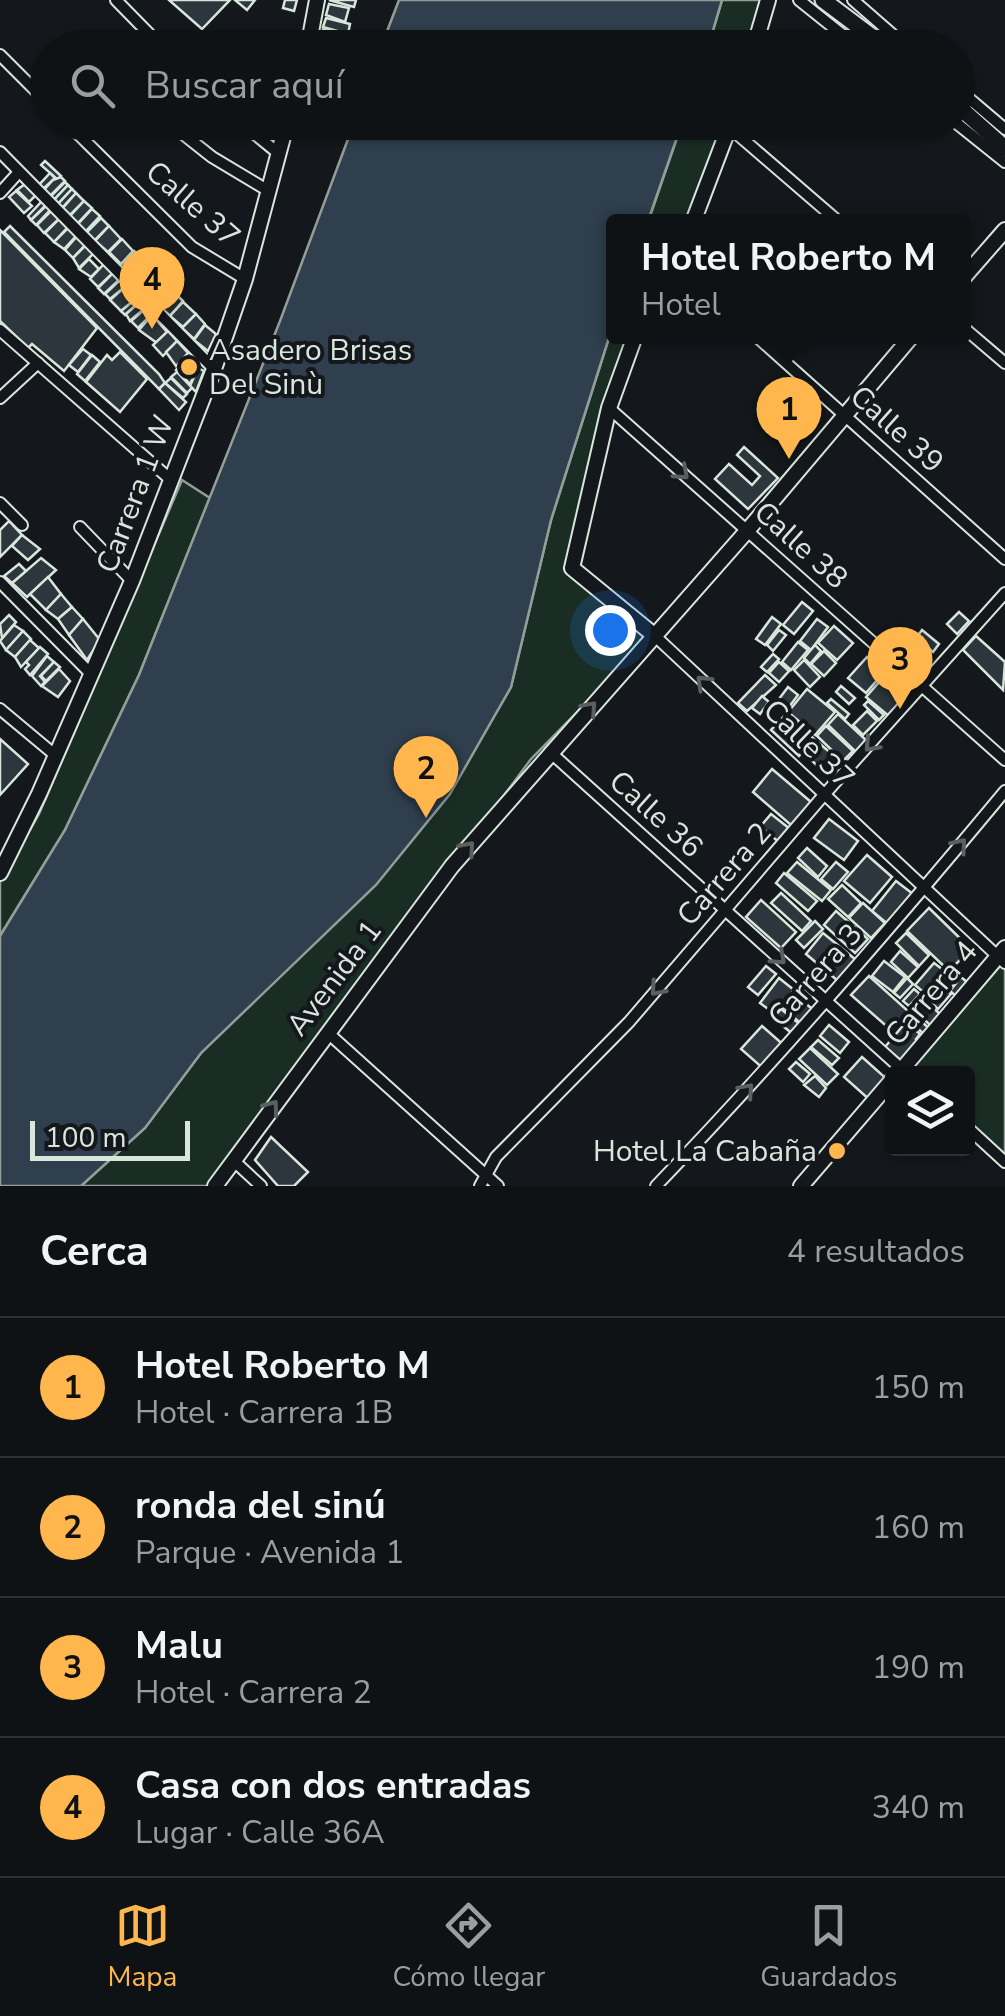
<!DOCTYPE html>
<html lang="es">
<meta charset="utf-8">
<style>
:root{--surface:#0f1215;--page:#1d2022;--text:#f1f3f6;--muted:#9b9ea0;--line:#2f3234;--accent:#ffb74d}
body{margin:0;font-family:"Nunito Sans",sans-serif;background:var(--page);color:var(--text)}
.controls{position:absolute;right:30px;bottom:30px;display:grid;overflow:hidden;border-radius:10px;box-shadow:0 2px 8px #0004}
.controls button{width:90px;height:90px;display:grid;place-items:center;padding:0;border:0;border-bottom:2px solid var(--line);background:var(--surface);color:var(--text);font:50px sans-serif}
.scale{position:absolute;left:30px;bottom:25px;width:160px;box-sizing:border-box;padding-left:10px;border:5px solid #d8e6dc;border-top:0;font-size:28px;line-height:35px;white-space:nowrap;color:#d8e6dc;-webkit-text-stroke:8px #14181c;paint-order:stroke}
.you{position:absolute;left:610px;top:630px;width:35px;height:35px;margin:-25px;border:8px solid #fff;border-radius:50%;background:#1a73e8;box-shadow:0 0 0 15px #1a73e833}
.badge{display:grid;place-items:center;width:65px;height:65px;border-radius:50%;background:var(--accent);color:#111;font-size:32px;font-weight:700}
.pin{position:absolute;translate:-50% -82px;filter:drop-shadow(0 2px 5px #0008)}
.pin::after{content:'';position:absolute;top:52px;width:35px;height:30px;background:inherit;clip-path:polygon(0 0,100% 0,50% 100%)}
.popup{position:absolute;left:606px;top:214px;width:365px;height:130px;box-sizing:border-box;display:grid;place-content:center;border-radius:10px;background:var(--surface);filter:drop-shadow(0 2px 8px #0005);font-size:32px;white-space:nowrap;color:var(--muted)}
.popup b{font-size:38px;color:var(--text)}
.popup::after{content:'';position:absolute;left:50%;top:100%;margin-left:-20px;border:20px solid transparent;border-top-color:var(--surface)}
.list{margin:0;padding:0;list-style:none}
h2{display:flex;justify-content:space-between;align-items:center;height:130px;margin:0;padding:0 40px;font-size:42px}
h2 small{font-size:32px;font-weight:400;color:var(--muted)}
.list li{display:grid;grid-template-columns:65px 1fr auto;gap:30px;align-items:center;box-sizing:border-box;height:140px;padding:0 40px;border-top:2px solid var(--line)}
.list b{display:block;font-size:38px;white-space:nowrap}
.list p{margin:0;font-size:32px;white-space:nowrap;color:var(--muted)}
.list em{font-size:32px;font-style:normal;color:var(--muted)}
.icon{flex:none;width:55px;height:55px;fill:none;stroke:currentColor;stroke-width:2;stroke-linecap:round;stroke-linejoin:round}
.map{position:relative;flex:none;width:1005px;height:1186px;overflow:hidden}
.search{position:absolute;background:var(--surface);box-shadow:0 2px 8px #0004;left:30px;right:30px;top:30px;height:110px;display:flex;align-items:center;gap:25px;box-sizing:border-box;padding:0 35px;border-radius:55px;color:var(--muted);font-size:38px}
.sheet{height:690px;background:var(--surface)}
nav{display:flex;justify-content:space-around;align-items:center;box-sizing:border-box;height:140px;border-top:2px solid var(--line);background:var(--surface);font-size:28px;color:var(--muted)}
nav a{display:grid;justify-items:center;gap:5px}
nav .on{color:var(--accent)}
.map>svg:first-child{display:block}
.green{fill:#1a2d24;stroke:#939e99;stroke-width:2.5}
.water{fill:#2f3f4d;stroke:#939e99;stroke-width:2.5}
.building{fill:#2c363c;stroke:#d8e6dc;stroke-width:2.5}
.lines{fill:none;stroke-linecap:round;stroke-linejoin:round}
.street-casing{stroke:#d8e6dc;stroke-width:14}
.secondary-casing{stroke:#d8e6dc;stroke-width:18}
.primary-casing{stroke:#d8e6dc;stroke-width:19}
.street{stroke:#14181c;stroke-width:10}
.secondary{stroke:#14181c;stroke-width:14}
.primary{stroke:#14181c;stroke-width:15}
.oneway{stroke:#59605f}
.poi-dot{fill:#ffb74d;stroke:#14181c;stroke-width:4}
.labels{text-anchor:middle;stroke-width:8;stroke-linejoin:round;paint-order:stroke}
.street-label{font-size:30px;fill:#d8e6dc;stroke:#14181c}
.poi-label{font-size:30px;fill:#d8e6dc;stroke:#14181c;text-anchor:start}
</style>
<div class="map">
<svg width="1005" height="1186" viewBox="0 0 1005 1186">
<rect width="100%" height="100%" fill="#14181c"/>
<!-- green -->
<g class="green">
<path d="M 722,0 L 763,0 L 749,47 L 708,48 Z"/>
<path d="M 682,123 L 728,123 L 685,221 L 648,222 Z"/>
<path d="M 614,322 L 614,336 L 633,337 L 570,567 L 652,636 L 531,759 L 214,1186 L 81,1186 L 145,1128 L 201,1053 L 268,971 L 472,754 L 511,687 L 551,520 Z"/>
<path d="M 182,480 L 210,498 L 139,675 L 65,830 L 0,936 L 0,882 L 39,814 Z"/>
<path d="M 1000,964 L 1005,969 L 1005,1157 L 968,1123 L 968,1074 L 914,1073 L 907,1067 Z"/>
</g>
<!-- water -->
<g class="water">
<path d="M 399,0 L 722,0 L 708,47 L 381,47 Z"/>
<path d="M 354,123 L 682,123 L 648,221 L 614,222 L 614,322 L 551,520 L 511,687 L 450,794 L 376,885 L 201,1053 L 145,1128 L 81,1186 L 0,1186 L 0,936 L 65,830 L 139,675 L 280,321 Z"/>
</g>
<!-- building -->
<g class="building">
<path d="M 169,0 L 230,0 L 202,29 Z"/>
<path d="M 235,0 L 255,0 L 247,10 Z"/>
<path d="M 285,0 L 297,0 L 294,11 L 283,8 Z"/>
<path d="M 329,0 L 356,0 L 354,7 Z"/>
<path d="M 329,4 L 349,8 L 345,22 L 326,15 Z"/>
<path d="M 326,18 L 350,24 L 348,34 L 323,27 Z"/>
<path d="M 323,29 L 353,36 L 352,45 L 321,37 Z"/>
<path d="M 45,161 L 61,176 L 58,180 L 41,165 Z"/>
<path d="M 50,173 L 55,178 L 42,190 L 38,186 Z"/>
<path d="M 61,177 L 65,181 L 49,197 L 43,191 L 53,180 Z"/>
<path d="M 65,182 L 68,185 L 53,201 L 49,198 Z"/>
<path d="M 25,184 L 36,195 L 29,202 L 17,190 Z"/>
<path d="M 68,185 L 72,189 L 57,205 L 53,201 Z"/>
<path d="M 72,189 L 76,193 L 61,209 L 57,205 Z"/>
<path d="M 16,191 L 32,206 L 24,213 L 9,197 Z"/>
<path d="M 76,193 L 84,201 L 69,216 L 62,209 Z"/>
<path d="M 43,200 L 47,204 L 31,220 L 28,216 Z"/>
<path d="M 84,201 L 92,208 L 77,224 L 70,216 Z"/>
<path d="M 47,205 L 51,209 L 36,225 L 31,220 Z"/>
<path d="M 92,209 L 100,216 L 85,232 L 78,224 Z"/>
<path d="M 52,210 L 60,218 L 44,233 L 37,225 Z"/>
<path d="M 60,218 L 68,227 L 54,242 L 45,233 Z"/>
<path d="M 101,218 L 109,226 L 94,241 L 86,233 Z"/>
<path d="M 10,226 L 159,374 L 165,383 L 159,389 L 4,232 Z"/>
<path d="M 109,226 L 121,239 L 108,252 L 95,241 Z"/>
<path d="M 69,227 L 77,235 L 64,249 L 54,242 Z"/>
<path d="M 0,230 L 97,328 L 64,371 L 32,344 L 28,348 L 0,321 Z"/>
<path d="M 78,235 L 86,244 L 73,258 L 65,250 Z"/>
<path d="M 122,239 L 133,251 L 121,264 L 109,252 Z"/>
<path d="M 86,245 L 94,253 L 79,268 L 73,258 Z"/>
<path d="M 134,251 L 147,263 L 132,278 L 119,267 Z"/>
<path d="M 89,259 L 99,269 L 91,277 L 79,269 Z"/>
<path d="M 105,263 L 114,272 L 98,287 L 90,279 Z"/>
<path d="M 146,265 L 158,276 L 144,290 L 132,279 Z"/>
<path d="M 114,272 L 120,279 L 104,294 L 98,288 Z"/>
<path d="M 159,276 L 171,289 L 156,302 L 145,291 Z"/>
<path d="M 121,279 L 127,285 L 110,299 L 105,294 Z"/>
<path d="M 126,286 L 138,297 L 121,311 L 110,300 Z"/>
<path d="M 171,289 L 183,301 L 170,316 L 157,304 Z"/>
<path d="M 137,298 L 140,301 L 125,315 L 121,311 Z"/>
<path d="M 141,301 L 146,307 L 130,321 L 126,314 Z"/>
<path d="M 183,302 L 196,314 L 183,327 L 170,316 Z"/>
<path d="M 145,309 L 151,315 L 138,328 L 131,321 Z"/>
<path d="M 196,314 L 205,324 L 194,339 L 182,328 Z"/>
<path d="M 152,315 L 167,332 L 157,343 L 139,330 Z"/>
<path d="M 205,325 L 216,334 L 208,351 L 194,340 Z"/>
<path d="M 168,331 L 177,341 L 163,356 L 153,345 Z"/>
<path d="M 177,341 L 188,353 L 176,366 L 166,352 Z"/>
<path d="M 83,349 L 91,355 L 78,372 L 69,365 Z"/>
<path d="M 120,352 L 147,379 L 120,412 L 86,382 L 107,355 L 112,360 Z"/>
<path d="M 92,355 L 100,362 L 85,381 L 77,374 Z"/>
<path d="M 191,355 L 200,364 L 190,384 L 176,370 Z"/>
<path d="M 198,368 L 204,371 L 196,392 L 190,386 Z"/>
<path d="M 177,372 L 192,388 L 187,393 L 171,377 Z"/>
<path d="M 171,378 L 187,394 L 183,398 L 165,383 Z"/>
<path d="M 165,383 L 186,402 L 179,410 L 159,389 Z"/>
<path d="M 744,447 L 778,478 L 748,509 L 715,479 L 729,464 L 752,485 L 760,476 L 737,455 Z"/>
<path d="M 9,521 L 22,535 L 0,557 L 0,530 Z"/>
<path d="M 22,535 L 40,549 L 28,560 L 12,546 Z"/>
<path d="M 41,558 L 56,570 L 27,597 L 12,583 Z"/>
<path d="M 19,564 L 26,571 L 12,583 L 4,576 Z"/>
<path d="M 48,577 L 61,594 L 46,610 L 30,594 Z"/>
<path d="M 61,594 L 72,607 L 58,619 L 46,610 Z"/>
<path d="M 802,602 L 813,611 L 794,634 L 783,625 Z"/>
<path d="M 72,607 L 83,619 L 69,635 L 58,619 Z"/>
<path d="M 959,612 L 969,621 L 957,634 L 947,624 Z"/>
<path d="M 9,615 L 16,622 L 2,638 L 0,624 Z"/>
<path d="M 772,617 L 781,624 L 765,645 L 756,639 Z"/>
<path d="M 83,619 L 100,640 L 87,660 L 69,635 Z"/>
<path d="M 817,619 L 828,627 L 811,650 L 800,641 Z"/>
<path d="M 14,625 L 23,631 L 6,650 L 0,641 Z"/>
<path d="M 834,626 L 853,643 L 837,660 L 818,643 Z"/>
<path d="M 779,630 L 786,635 L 773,651 L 767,645 Z"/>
<path d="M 922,630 L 939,644 L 933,652 L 916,638 Z"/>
<path d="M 23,631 L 31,639 L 15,657 L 6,650 Z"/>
<path d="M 976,636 L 1005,662 L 1003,690 L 963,650 Z"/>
<path d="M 30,640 L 39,648 L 21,667 L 15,657 Z"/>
<path d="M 798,642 L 808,650 L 791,670 L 782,662 Z"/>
<path d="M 815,645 L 821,651 L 810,664 L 804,658 Z"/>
<path d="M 40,647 L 48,654 L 30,675 L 25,669 L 29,665 L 26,662 Z"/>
<path d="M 824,651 L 836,663 L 824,676 L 811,664 Z"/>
<path d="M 773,654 L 779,659 L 767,672 L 761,667 Z"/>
<path d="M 47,656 L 54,662 L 40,676 L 45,682 L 41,686 L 32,676 Z"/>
<path d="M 867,657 L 884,672 L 866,693 L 848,678 Z"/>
<path d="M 804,660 L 820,677 L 810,687 L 794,670 Z"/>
<path d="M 54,662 L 60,667 L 46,681 L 41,676 Z"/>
<path d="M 779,662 L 789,671 L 779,682 L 769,673 Z"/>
<path d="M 59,669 L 70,681 L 58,697 L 42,686 Z"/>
<path d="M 888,672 L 912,692 L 890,717 L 866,697 Z"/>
<path d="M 765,675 L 776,685 L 747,711 L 738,703 Z"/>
<path d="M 841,686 L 855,698 L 849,704 L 836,692 Z"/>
<path d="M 788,687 L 798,695 L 786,711 L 776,703 Z"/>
<path d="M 807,689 L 835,712 L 815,735 L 788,712 Z"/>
<path d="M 762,696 L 769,702 L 760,714 L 752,708 Z"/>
<path d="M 831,699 L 849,714 L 845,719 L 827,703 Z"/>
<path d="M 868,701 L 884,715 L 879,720 L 864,705 Z"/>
<path d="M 867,711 L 877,721 L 863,735 L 853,725 Z"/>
<path d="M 787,713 L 815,740 L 799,756 L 771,730 Z"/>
<path d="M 838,714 L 867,741 L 856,752 L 828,725 Z"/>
<path d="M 826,726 L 853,751 L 843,761 L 817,736 Z"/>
<path d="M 0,739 L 28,764 L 0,795 Z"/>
<path d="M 819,743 L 841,762 L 828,776 L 807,756 Z"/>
<path d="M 772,769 L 811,802 L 791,825 L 753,792 Z"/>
<path d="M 771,814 L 790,829 L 779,842 L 760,827 Z"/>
<path d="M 829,819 L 858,841 L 844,860 L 814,838 Z"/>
<path d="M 807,848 L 827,866 L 818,877 L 798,858 Z"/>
<path d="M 867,855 L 892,877 L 870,903 L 844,881 Z"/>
<path d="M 797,862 L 831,890 L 822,901 L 787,873 Z"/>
<path d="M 836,862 L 848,872 L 833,889 L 821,879 Z"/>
<path d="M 784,873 L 817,901 L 808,911 L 776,883 Z"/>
<path d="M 896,881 L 913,894 L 889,925 L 872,911 Z"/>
<path d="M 842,885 L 861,903 L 848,917 L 828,899 Z"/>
<path d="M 781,893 L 811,921 L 802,931 L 771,903 Z"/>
<path d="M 761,900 L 796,932 L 781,948 L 746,917 Z"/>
<path d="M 863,903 L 885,923 L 871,938 L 849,918 Z"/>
<path d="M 929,908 L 971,949 L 949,971 L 907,931 Z"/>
<path d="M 836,911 L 868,939 L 855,953 L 824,925 Z"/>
<path d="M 815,921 L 823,929 L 804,948 L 796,940 Z"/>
<path d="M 823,933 L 856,960 L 838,981 L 806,954 Z"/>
<path d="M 906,933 L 929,955 L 919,966 L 896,943 Z"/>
<path d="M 900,951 L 918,967 L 908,978 L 891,962 Z"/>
<path d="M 884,961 L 905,977 L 893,992 L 872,976 Z"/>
<path d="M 934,963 L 946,972 L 927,995 L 915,985 Z"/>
<path d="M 766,966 L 776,974 L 758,995 L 748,987 Z"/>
<path d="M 947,973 L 957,981 L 950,989 L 941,981 Z"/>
<path d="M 869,976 L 908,1011 L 891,1030 L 851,995 Z"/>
<path d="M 961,977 L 968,983 L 957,997 L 950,991 Z"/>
<path d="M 779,978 L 794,990 L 775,1014 L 760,1003 Z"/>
<path d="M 907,978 L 913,984 L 900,998 L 894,993 Z"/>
<path d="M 939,984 L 951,994 L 938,1009 L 927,999 Z"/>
<path d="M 914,989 L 920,994 L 909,1006 L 903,1001 Z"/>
<path d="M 792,993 L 815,1011 L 803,1025 L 781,1007 Z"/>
<path d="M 921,996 L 941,1015 L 931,1026 L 911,1007 Z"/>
<path d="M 781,1009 L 802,1026 L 794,1035 L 773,1018 Z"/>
<path d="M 911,1012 L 932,1031 L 927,1037 L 906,1018 Z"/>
<path d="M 906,1022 L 920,1034 L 916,1039 L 922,1044 L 905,1064 L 885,1047 Z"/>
<path d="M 829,1025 L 849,1042 L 840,1053 L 820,1036 Z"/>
<path d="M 762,1026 L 786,1047 L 765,1070 L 741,1049 Z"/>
<path d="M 818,1040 L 839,1058 L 832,1065 L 811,1047 Z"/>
<path d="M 810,1048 L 838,1074 L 827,1085 L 799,1059 Z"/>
<path d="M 862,1057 L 889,1081 L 871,1101 L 844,1077 Z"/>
<path d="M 796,1062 L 810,1074 L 803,1082 L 789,1069 Z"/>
<path d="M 815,1076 L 826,1088 L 819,1097 L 804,1085 Z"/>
<path d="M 271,1137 L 308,1172 L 294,1186 L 278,1186 L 255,1160 Z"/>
</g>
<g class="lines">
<defs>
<g id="street">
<path d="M 116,0 L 163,48"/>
<path d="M 799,0 L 859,48"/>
<path d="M 853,0 L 908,48"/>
<path d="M 0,55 L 48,103"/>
<path d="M 958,89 L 1005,129"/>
<path d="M 66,122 L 192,247 L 245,279"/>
<path d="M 240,122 L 278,153"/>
<path d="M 955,122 L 1005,162"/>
<path d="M 730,128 L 839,222"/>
<path d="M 183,134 L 212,157 L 267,190"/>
<path d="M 0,152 L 214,369"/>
<path d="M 0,193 L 19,172"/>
<path d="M 964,328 L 1005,363"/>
<path d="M 0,330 L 171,480"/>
<path d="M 756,336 L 1005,559"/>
<path d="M 0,398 L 38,363"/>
<path d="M 609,408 L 1005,760"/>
<path d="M 0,503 L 22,525"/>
<path d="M 80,527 L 132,581"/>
<path d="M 0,582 L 90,673"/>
<path d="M 655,636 L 1005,963"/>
<path d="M 0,709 L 55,755"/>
<path d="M 550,752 L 906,1073"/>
<path d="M 328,1033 L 498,1186"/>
<path d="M 968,1128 L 1005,1162"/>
<path d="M 233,1160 L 261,1186"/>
<path d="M 480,1186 L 496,1157 L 629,1022 L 823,796 L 1005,593"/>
<path d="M 656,1186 C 778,1059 893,926 1005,791"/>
</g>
<g id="secondary">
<path d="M 308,48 L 317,0"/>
<path d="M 754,48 L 768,0"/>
<path d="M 693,222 L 731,122"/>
<path d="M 964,277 L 1005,230"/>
<path d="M 635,336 L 609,408 L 572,568 L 655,636"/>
<path d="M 0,873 L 39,794 L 132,581 L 214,369 L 245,279 L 287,122"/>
<path d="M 898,1074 L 1005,948"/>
<path d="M 215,1186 L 452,866 L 747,531 L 912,336"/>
<path d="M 801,1186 L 892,1080"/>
</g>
<g id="primary">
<path d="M 823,0 L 887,48"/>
<path d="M 958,106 L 1005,148"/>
</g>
</defs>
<!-- street casing -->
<use href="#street" class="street-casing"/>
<!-- secondary casing -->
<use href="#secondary" class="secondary-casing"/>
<!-- primary casing -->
<use href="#primary" class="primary-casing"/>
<!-- street -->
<use href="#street" class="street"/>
<!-- secondary -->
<use href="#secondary" class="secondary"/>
<!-- primary -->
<use href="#primary" class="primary"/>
</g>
<!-- one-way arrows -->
<defs><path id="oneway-chevron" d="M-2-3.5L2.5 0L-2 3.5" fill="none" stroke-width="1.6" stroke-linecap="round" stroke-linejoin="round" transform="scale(2.5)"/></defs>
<g class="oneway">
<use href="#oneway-chevron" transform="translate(682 473) rotate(42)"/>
<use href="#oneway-chevron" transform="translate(703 682) rotate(-136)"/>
<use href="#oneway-chevron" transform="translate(590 708) rotate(-48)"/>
<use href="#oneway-chevron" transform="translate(871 745) rotate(133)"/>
<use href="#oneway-chevron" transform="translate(960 845) rotate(-50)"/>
<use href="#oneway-chevron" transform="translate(468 848) rotate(-49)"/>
<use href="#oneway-chevron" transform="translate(779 958) rotate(42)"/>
<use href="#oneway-chevron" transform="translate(657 989) rotate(131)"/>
<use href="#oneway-chevron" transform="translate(747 1090) rotate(-48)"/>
<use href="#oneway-chevron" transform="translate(272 1107) rotate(-53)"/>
</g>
<!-- markers -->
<g class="poi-dot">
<circle cx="189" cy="367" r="10"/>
<circle cx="837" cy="1151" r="10"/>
</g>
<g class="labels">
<!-- street labels -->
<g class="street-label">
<text transform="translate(193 204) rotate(41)" y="10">Calle 37</text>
<text transform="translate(897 429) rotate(42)" y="10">Calle 39</text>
<text transform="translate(135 494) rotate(-69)" y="10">Carrera 1 W</text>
<text transform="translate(801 545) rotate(42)" y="10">Calle 38</text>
<text transform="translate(809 744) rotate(44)" y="10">Calle 37</text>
<text transform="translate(656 814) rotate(42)" y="10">Calle 36</text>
<text transform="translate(724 874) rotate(-49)" y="10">Carrera 2</text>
<text transform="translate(815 975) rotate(-49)" y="10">Carrera 3</text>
<text transform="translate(334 978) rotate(-53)" y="10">Avenida 1</text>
<text transform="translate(931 993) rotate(-50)" y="10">Carrera 4</text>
</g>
<!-- poi labels -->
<g class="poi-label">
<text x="209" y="360">Asadero Brisas<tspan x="209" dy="34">Del Sinù</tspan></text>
<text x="817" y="1161" text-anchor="end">Hotel La Cabaña</text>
</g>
</g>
</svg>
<div class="controls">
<button><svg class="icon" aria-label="layers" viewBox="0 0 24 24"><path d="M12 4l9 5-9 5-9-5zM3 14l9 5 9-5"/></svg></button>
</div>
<div class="scale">100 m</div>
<div class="you"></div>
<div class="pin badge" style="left:789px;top:459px">1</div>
<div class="popup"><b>Hotel Roberto M</b>Hotel</div>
<div class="pin badge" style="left:426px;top:818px">2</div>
<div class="pin badge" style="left:900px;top:709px">3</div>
<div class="pin badge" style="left:152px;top:329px">4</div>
<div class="search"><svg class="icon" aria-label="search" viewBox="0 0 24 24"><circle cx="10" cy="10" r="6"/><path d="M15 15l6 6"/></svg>Buscar aquí</div>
</div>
<section class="sheet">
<h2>Cerca<small>4 resultados</small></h2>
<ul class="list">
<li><span class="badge">1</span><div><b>Hotel Roberto M</b><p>Hotel · Carrera 1B</p></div><em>150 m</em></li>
<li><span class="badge">2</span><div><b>ronda del sinú</b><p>Parque · Avenida 1</p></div><em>160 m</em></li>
<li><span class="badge">3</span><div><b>Malu</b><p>Hotel · Carrera 2</p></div><em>190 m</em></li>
<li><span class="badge">4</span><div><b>Casa con dos entradas</b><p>Lugar · Calle 36A</p></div><em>340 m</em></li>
</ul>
</section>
<nav>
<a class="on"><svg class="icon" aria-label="map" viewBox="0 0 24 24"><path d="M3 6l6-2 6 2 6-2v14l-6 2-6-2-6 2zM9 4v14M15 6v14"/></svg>Mapa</a>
<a><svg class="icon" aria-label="directions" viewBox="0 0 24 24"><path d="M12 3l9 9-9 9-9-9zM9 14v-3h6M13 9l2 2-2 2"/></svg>Cómo llegar</a>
<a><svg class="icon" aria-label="saved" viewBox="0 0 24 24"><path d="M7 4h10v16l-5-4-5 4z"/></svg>Guardados</a>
</nav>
